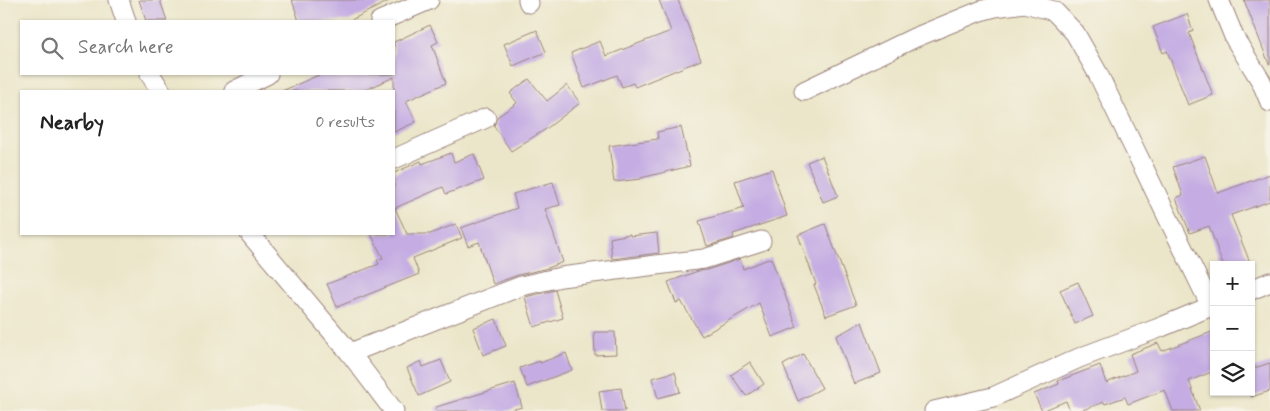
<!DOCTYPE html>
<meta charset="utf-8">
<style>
:root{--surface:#fff;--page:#f2f2f2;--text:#222;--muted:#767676;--line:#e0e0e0}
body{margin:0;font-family:Mynerve,sans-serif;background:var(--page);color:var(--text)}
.controls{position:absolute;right:15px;bottom:15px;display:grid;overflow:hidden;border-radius:0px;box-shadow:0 1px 4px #0004}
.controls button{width:45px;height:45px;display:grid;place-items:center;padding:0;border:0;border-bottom:1px solid var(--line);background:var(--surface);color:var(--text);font:25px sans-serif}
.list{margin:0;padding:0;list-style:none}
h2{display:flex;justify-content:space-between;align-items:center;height:65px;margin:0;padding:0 20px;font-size:21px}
h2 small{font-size:16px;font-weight:400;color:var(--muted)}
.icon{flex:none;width:28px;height:28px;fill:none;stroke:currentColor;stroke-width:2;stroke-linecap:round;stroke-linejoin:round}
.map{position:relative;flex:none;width:1270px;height:411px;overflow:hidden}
.search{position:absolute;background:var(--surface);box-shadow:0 1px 4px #0004;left:20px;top:20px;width:375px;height:55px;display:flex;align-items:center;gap:12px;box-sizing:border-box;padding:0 18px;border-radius:0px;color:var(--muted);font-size:19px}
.panel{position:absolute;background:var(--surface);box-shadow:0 1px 4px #0004;left:20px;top:90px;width:375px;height:145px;border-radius:0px}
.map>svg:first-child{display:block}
.building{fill:#c5ade3}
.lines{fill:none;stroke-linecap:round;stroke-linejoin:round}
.minor-casing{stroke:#9a827a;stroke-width:21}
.minor{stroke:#fff;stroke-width:19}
</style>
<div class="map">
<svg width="1270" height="411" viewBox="0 0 1270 411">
<rect width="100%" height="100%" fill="#f7f3e8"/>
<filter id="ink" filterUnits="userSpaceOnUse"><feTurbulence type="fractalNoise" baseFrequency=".02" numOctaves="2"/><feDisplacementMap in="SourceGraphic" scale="10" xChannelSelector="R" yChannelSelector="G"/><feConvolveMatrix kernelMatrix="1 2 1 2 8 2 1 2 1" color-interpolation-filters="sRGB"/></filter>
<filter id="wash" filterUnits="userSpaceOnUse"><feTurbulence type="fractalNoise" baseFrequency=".0096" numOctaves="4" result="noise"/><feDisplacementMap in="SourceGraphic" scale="20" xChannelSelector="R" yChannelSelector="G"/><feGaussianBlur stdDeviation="1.12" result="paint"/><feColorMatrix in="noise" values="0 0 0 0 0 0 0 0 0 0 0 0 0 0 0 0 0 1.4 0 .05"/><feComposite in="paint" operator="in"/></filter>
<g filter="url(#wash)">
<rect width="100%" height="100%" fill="#ebe6c9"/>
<g id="blocks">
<!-- building -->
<g class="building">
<path d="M 139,0 L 160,0 L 167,21 L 146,21 Z"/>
<path d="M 292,0 L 391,0 L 349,21 L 299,21 Z"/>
<path d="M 659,0 L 678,0 L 701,60 L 635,87 L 633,83 L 622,87 L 617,75 L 584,88 L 571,53 L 600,41 L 606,56 L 671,31 Z"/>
<path d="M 1244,0 L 1270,0 L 1270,64 L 1269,64 Z"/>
<path d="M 1187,14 L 1193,31 L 1189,33 L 1213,95 L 1188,105 L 1167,51 L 1163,53 L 1153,27 Z"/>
<path d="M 430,25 L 438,42 L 432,45 L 446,83 L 406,101 L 416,122 L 394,132 L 394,77 L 363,91 L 282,91 L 321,74 L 394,74 L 394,42 Z"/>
<path d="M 537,30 L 546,52 L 513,66 L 504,44 Z"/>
<path d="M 529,79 L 547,101 L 567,85 L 580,103 L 546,129 L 511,151 L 494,126 L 497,117 L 517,103 L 510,93 Z"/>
<path d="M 681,127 L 690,166 L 641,178 L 641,179 L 614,182 L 609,146 L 658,139 L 657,132 Z"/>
<path d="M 451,153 L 454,162 L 474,154 L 484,180 L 446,194 L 443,187 L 395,208 L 407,234 L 430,234 L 456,224 L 462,238 L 413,258 L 419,274 L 337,307 L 327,284 L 379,264 L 377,260 L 383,258 L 371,234 L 394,234 L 394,173 L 421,161 L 422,164 Z"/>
<path d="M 822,156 L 838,196 L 823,202 L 807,162 Z"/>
<path d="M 1205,156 L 1218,193 L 1270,174 L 1270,201 L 1231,215 L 1251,265 L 1223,265 L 1209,226 L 1190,233 L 1176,198 L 1183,195 L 1173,167 Z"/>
<path d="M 772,169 L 787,216 L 733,234 L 734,238 L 707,246 L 699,221 L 744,208 L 735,181 Z"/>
<path d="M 553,182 L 560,205 L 545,209 L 563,262 L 548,268 L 518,275 L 493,284 L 479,242 L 468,246 L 461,228 L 517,208 L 513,194 Z"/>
<path d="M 825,224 L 856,305 L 826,316 L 814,285 L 816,284 L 798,235 Z"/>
<path d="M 657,233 L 659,253 L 612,259 L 610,238 L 630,234 L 630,236 Z"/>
<path d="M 771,258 L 797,327 L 772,337 L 759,303 L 702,336 L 681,301 L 676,303 L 668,282 L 698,271 L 707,270 L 740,259 L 743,269 Z"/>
<path d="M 1078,282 L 1093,316 L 1075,324 L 1060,290 Z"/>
<path d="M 555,290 L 563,318 L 534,327 L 525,297 Z"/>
<path d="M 496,319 L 506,346 L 483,355 L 473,328 Z"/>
<path d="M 862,322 L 881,373 L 854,384 L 836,336 Z"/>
<path d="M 1214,331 L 1214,371 L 1189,381 L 1200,411 L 1173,411 L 1165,390 L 1128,404 L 1125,397 L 1105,404 L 1104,402 L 1080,411 L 1070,411 L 1066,401 L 1042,411 L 1034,394 L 1059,384 L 1058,381 L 1100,365 L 1106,383 L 1136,371 L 1130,354 L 1158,343 L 1162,351 Z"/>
<path d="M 594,332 L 615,332 L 616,354 L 595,355 Z"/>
<path d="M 566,353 L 572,370 L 527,387 L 520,368 L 540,361 L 540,363 Z"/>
<path d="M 803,354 L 822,388 L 798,401 L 783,365 Z"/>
<path d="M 441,360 L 450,382 L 419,396 L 407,368 L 421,361 L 423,367 Z"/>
<path d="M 750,362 L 764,384 L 746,396 L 731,375 Z"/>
<path d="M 1270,363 L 1270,391 L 1251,397 L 1251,369 Z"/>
<path d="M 675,372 L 680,392 L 658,398 L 652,378 Z"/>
<path d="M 515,383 L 522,407 L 507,411 L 436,411 L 436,407 Z"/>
<path d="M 621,388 L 625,411 L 602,411 L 599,391 Z"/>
</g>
</g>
</g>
<g filter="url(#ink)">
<use href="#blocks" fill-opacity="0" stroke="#9a827a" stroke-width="1"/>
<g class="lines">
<defs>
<g id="minor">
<path d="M 119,0 L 126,21"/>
<path d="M 528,0 L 529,3"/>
<path d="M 1219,0 L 1235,39 L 1261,81 L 1270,102"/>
<path d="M 380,21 L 429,0"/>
<path d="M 150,74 L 161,91"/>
<path d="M 234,91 L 268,74"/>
<path d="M 804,91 L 914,38 L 980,11 L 995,7 L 1025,3 L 1054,11 L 1075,33 L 1097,72 L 1211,306"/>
<path d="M 394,159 L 486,118"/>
<path d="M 250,234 L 350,353 L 394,411"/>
<path d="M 1251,290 L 1270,282"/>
<path d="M 350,353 L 521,286 L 561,277 L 704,259 L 761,241"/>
<path d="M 934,411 L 993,397 L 1079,358 L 1159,328 L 1214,305"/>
</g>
</defs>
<!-- minor casing -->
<use href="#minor" class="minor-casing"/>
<!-- minor -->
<use href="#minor" class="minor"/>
</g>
</g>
</svg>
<div class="controls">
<button>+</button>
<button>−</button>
<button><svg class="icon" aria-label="layers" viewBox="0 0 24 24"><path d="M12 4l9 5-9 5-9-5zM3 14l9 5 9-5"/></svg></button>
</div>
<div class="search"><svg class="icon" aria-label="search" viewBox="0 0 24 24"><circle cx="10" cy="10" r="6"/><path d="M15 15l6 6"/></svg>Search here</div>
<section class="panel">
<h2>Nearby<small>0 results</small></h2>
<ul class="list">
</ul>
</section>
</div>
